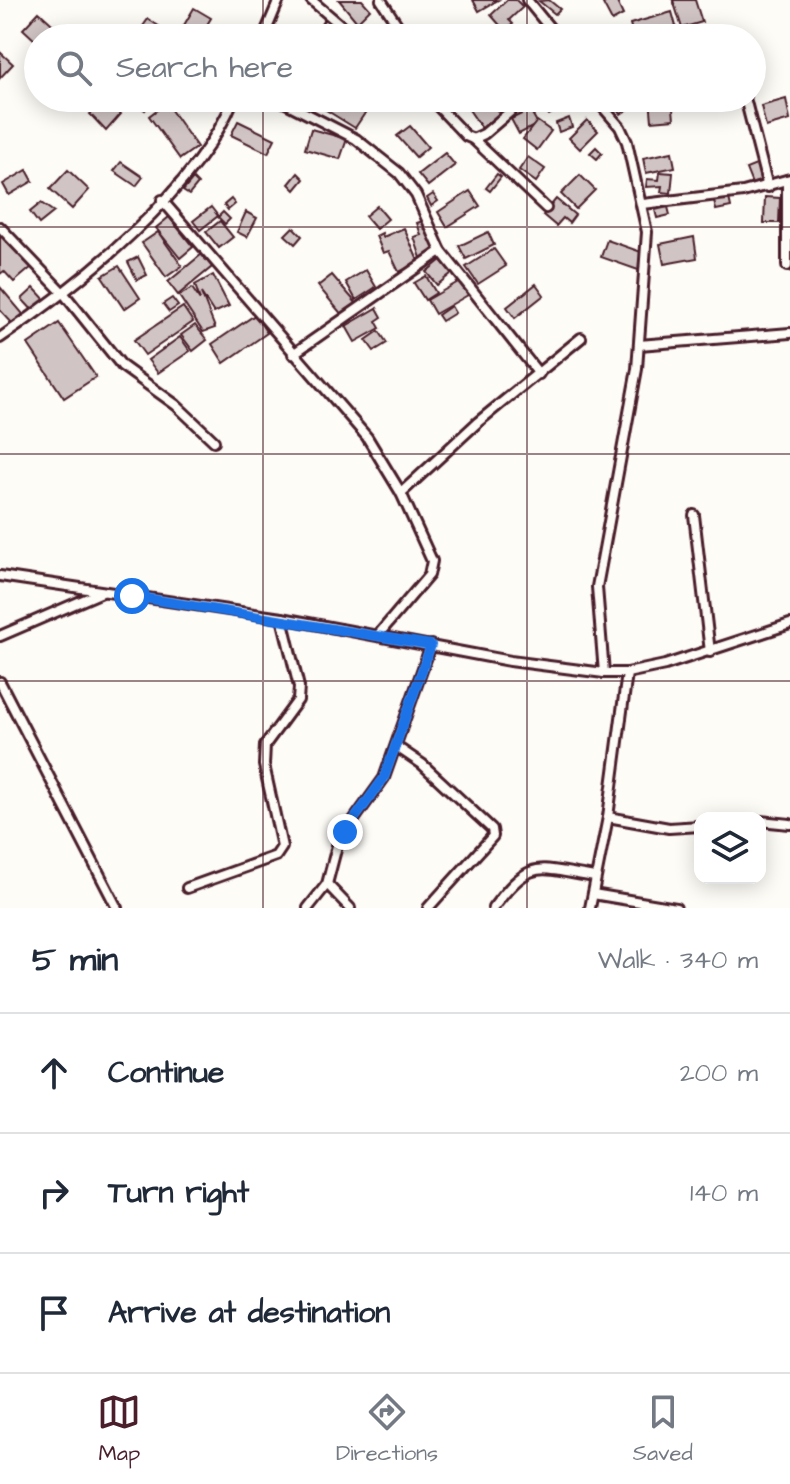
<!DOCTYPE html>
<meta charset="utf-8">
<style>
:root{--surface:#fff;--page:#f6f6f7;--text:#1f2937;--muted:#747a83;--line:#e0e1e3;--accent:#4a1f2b}
body{margin:0;font-family:"Architects Daughter",sans-serif;background:var(--page);color:var(--text)}
.controls{position:absolute;right:24px;bottom:24px;display:grid;overflow:hidden;border-radius:16px;box-shadow:0 4px 20px #0003}
.controls button{width:72px;height:72px;display:grid;place-items:center;padding:0;border:0;border-bottom:2px solid var(--line);background:var(--surface);color:var(--text);font:40px sans-serif}
.stop{position:absolute;width:24px;height:24px;margin:-18px;border:6px solid #1a73e8;border-radius:50%;background:#fff}
.stop.end{background:#1a73e8;border-color:#fff;box-shadow:0 2px 8px #0008}
.list{margin:0;padding:0;list-style:none}
h2{display:flex;justify-content:space-between;align-items:center;height:104px;margin:0;padding:0 32px;font-size:34px}
h2 small{font-size:26px;font-weight:400;color:var(--muted)}
.list li{display:grid;grid-template-columns:52px 1fr auto;gap:24px;align-items:center;box-sizing:border-box;height:120px;padding:0 32px;border-top:2px solid var(--line)}
.list b{display:block;font-size:30px;white-space:nowrap}
.list em{font-size:26px;font-style:normal;color:var(--muted)}
.icon{flex:none;width:44px;height:44px;fill:none;stroke:currentColor;stroke-width:2;stroke-linecap:round;stroke-linejoin:round}
.map{position:relative;flex:none;width:790px;height:908px;overflow:hidden}
.search{position:absolute;background:var(--surface);box-shadow:0 4px 20px #0003;left:24px;right:24px;top:24px;height:88px;display:flex;align-items:center;gap:20px;box-sizing:border-box;padding:0 28px;border-radius:44px;color:var(--muted);font-size:30px}
.sheet{height:464px;background:var(--surface)}
nav{display:flex;justify-content:space-around;align-items:center;box-sizing:border-box;height:112px;border-top:2px solid var(--line);background:var(--surface);font-size:22px;color:var(--muted)}
nav a{display:grid;justify-items:center;gap:4px}
nav .on{color:var(--accent)}
.map>svg:first-child{display:block}
.building{fill:#d0c5c4;stroke:#4a1f2b;stroke-width:2}
.lines{fill:none;stroke-linecap:round;stroke-linejoin:round}
.minor-casing{stroke:#4a1f2b;stroke-width:14}
.minor{stroke:#fdfcf7;stroke-width:8}
.route{stroke:#1a73e8;stroke-width:10}
.grid{fill:none;stroke:#4a1f2b;stroke-width:2;stroke-opacity:0.55}
</style>
<div class="map">
<svg width="790" height="908" viewBox="0 0 790 908">
<rect width="100%" height="100%" fill="#fdfcf7"/>
<filter id="ink" filterUnits="userSpaceOnUse"><feTurbulence type="fractalNoise" baseFrequency=".0125" numOctaves="2"/><feDisplacementMap in="SourceGraphic" scale="16" xChannelSelector="R" yChannelSelector="G"/><feConvolveMatrix kernelMatrix="1 2 1 2 8 2 1 2 1" color-interpolation-filters="sRGB"/></filter>
<g filter="url(#ink)">
<!-- building -->
<g class="building">
<path d="M 339,0 L 362,0 L 370,9 L 357,22 Z"/>
<path d="M 473,0 L 498,0 L 479,11 Z"/>
<path d="M 507,0 L 516,0 L 523,7 L 509,20 L 513,24 L 505,31 L 491,15 Z"/>
<path d="M 549,0 L 560,9 L 555,14 L 539,1 Z"/>
<path d="M 610,0 L 616,0 L 623,15 L 612,21 L 603,4 Z"/>
<path d="M 673,0 L 695,0 L 702,22 L 682,28 Z"/>
<path d="M 194,8 L 211,18 L 199,38 L 180,32 Z"/>
<path d="M 39,12 L 62,33 L 58,38 L 38,38 L 38,43 L 23,29 Z"/>
<path d="M 672,12 L 677,30 L 634,38 L 630,24 Z"/>
<path d="M 327,15 L 339,23 L 329,38 L 312,38 Z"/>
<path d="M 148,19 L 177,38 L 139,38 L 136,36 Z"/>
<path d="M 551,23 L 558,38 L 517,38 Z"/>
<path d="M 337,30 L 349,37 L 348,38 L 332,38 Z"/>
<path d="M 0,52 L 13,64 L 0,78 Z"/>
<path d="M 134,98 L 154,98 L 145,110 L 132,100 Z"/>
<path d="M 322,98 L 360,98 L 371,104 L 355,128 L 318,105 Z"/>
<path d="M 461,98 L 488,98 L 502,117 L 483,130 Z"/>
<path d="M 546,98 L 554,98 L 561,108 L 549,115 L 540,102 Z"/>
<path d="M 623,98 L 630,108 L 621,114 L 610,99 Z"/>
<path d="M 650,98 L 672,98 L 674,119 L 652,121 Z"/>
<path d="M 107,99 L 121,114 L 106,131 L 90,114 Z"/>
<path d="M 786,99 L 790,120 L 766,127 L 761,106 Z"/>
<path d="M 166,103 L 197,147 L 180,159 L 149,116 Z"/>
<path d="M 530,110 L 538,124 L 519,134 L 511,119 Z"/>
<path d="M 569,118 L 572,127 L 559,132 L 556,123 Z"/>
<path d="M 587,120 L 598,131 L 580,149 L 569,138 Z"/>
<path d="M 238,121 L 275,139 L 268,153 L 231,135 Z"/>
<path d="M 537,121 L 551,131 L 537,150 L 523,139 Z"/>
<path d="M 410,126 L 428,147 L 416,157 L 397,136 Z"/>
<path d="M 311,129 L 347,139 L 340,159 L 305,149 Z"/>
<path d="M 596,147 L 602,153 L 597,159 L 590,153 Z"/>
<path d="M 672,152 L 675,167 L 646,173 L 643,158 Z"/>
<path d="M 445,153 L 455,165 L 428,186 L 418,174 Z"/>
<path d="M 528,157 L 545,169 L 536,182 L 519,170 Z"/>
<path d="M 121,162 L 143,177 L 136,186 L 114,171 Z"/>
<path d="M 761,163 L 767,178 L 752,184 L 746,169 Z"/>
<path d="M 27,170 L 33,181 L 9,195 L 3,184 Z"/>
<path d="M 68,170 L 89,190 L 72,209 L 50,189 Z"/>
<path d="M 660,172 L 673,173 L 671,193 L 661,192 L 662,186 L 646,187 L 647,179 L 659,180 Z"/>
<path d="M 298,173 L 304,179 L 295,190 L 289,184 Z"/>
<path d="M 497,174 L 501,177 L 490,191 L 486,188 Z"/>
<path d="M 580,175 L 595,190 L 576,209 L 561,194 Z"/>
<path d="M 193,179 L 198,184 L 189,195 L 183,191 Z"/>
<path d="M 470,191 L 480,206 L 447,227 L 438,212 Z"/>
<path d="M 433,194 L 438,201 L 431,206 L 427,198 Z"/>
<path d="M 765,197 L 780,198 L 779,223 L 764,223 Z"/>
<path d="M 729,198 L 731,207 L 716,210 L 714,201 Z"/>
<path d="M 231,199 L 235,204 L 228,210 L 224,205 Z"/>
<path d="M 556,199 L 575,215 L 569,223 L 563,218 L 556,226 L 543,215 Z"/>
<path d="M 41,203 L 54,212 L 39,224 L 30,212 Z"/>
<path d="M 377,206 L 388,219 L 376,229 L 365,216 Z"/>
<path d="M 211,207 L 218,216 L 200,230 L 193,221 Z"/>
<path d="M 668,207 L 670,215 L 657,218 L 655,210 Z"/>
<path d="M 223,212 L 230,219 L 225,224 L 218,217 Z"/>
<path d="M 246,212 L 257,218 L 247,237 L 237,232 Z"/>
<path d="M 169,217 L 193,247 L 180,258 L 156,228 Z"/>
<path d="M 426,220 L 437,253 L 421,258 L 414,237 L 421,235 L 417,223 Z"/>
<path d="M 220,221 L 233,237 L 219,248 L 206,232 Z"/>
<path d="M 293,227 L 302,236 L 295,244 L 285,235 Z"/>
<path d="M 404,228 L 419,263 L 399,272 L 389,251 L 383,253 L 376,236 L 382,233 L 383,237 Z"/>
<path d="M 0,230 L 32,267 L 14,282 L 4,271 L 0,274 Z"/>
<path d="M 158,232 L 182,266 L 166,277 L 142,243 Z"/>
<path d="M 488,232 L 494,245 L 466,259 L 459,246 Z"/>
<path d="M 694,237 L 697,258 L 664,264 L 660,244 Z"/>
<path d="M 607,240 L 647,254 L 641,271 L 601,257 Z"/>
<path d="M 494,249 L 506,266 L 478,284 L 466,267 Z"/>
<path d="M 202,254 L 212,267 L 178,295 L 168,282 Z"/>
<path d="M 138,257 L 147,275 L 137,280 L 128,262 Z"/>
<path d="M 441,260 L 452,273 L 437,285 L 426,272 Z"/>
<path d="M 119,266 L 140,298 L 124,309 L 102,276 Z"/>
<path d="M 366,270 L 376,287 L 356,300 L 346,282 Z"/>
<path d="M 213,275 L 229,306 L 214,313 L 201,293 L 215,328 L 203,332 L 179,296 L 192,288 L 200,300 L 195,285 Z"/>
<path d="M 332,275 L 357,304 L 343,316 L 318,286 Z"/>
<path d="M 426,276 L 436,293 L 425,300 L 414,283 Z"/>
<path d="M 460,281 L 468,295 L 435,314 L 427,300 Z"/>
<path d="M 536,284 L 544,295 L 515,318 L 507,307 Z"/>
<path d="M 0,287 L 23,314 L 12,323 L 0,310 Z"/>
<path d="M 34,288 L 48,303 L 36,314 L 22,299 Z"/>
<path d="M 172,298 L 178,306 L 169,312 L 163,304 Z"/>
<path d="M 451,306 L 455,313 L 442,321 L 438,315 Z"/>
<path d="M 183,307 L 193,322 L 145,355 L 134,340 Z"/>
<path d="M 377,308 L 382,317 L 376,321 L 380,328 L 355,342 L 346,326 Z"/>
<path d="M 255,315 L 267,333 L 224,363 L 212,344 Z"/>
<path d="M 59,323 L 96,377 L 64,398 L 28,344 Z"/>
<path d="M 195,325 L 207,340 L 193,351 L 181,335 Z"/>
<path d="M 379,331 L 387,343 L 374,351 L 366,340 Z"/>
<path d="M 180,337 L 190,351 L 158,373 L 148,360 Z"/>
</g>
<g class="lines">
<defs>
<g id="minor">
<path d="M 311,0 L 356,38"/>
<path d="M 381,0 L 406,38"/>
<path d="M 527,0 L 558,38"/>
<path d="M 263,38 L 279,0"/>
<path d="M 276,98 L 356,139 L 399,173 L 416,195 L 441,251 L 539,374"/>
<path d="M 430,98 L 466,136 L 473,139 L 484,134 L 526,98"/>
<path d="M 595,98 L 620,127 L 627,142 L 647,232 L 637,369 L 597,587 L 604,673"/>
<path d="M 745,98 L 768,187"/>
<path d="M 473,139 L 546,208"/>
<path d="M 787,180 L 787,266"/>
<path d="M 162,200 L 367,437 L 401,493 L 432,561 L 429,575 L 378,635"/>
<path d="M 643,204 L 743,192 L 790,179"/>
<path d="M 0,227 L 65,295 L 122,366 L 176,405 L 214,441"/>
<path d="M 0,338 C 80,284 198,190 234,98"/>
<path d="M 639,345 L 790,333"/>
<path d="M 293,354 L 441,251"/>
<path d="M 401,493 L 478,422 L 581,338"/>
<path d="M 694,515 L 710,652"/>
<path d="M 0,576 L 282,618 L 510,661 L 604,673 L 627,673 L 665,665 L 790,624"/>
<path d="M 0,636 L 102,592"/>
<path d="M 0,682 L 117,908"/>
<path d="M 397,747 L 422,764 L 492,829 L 493,836 L 428,908"/>
<path d="M 608,817 L 669,828 L 700,826"/>
<path d="M 760,821 L 790,824"/>
<path d="M 327,884 L 350,908"/>
<path d="M 187,888 L 276,856 L 282,847 L 264,765 L 265,745 L 298,700 L 299,687 L 282,618"/>
<path d="M 593,894 L 676,908"/>
<path d="M 308,908 L 327,884 L 338,842 L 384,778 L 431,645"/>
<path d="M 493,908 C 532,857 536,868 595,877"/>
<path d="M 590,908 L 608,817 L 627,673"/>
</g>
</defs>
<!-- minor casing -->
<use href="#minor" class="minor-casing"/>
<!-- minor -->
<use href="#minor" class="minor"/>
</g>
</g>
<g class="lines" filter="url(#ink)">
<!-- route -->
<path class="route" d="M 132,596 L 431,645 L 384,778 L 345,832"/>
</g>
<!-- grid -->
<path class="grid" d="M 263,0 L 263,38M 527,0 L 527,38M 263,98 L 263,908M 527,98 L 527,908M 0,227 L 790,227M 0,454 L 790,454M 0,681 L 790,681"/>
</svg>
<div class="controls">
<button><svg class="icon" aria-label="layers" viewBox="0 0 24 24"><path d="M12 4l9 5-9 5-9-5zM3 14l9 5 9-5"/></svg></button>
</div>
<div class="stop" style="left:132px;top:596px"></div>
<div class="stop end" style="left:345px;top:832px"></div>
<div class="search"><svg class="icon" aria-label="search" viewBox="0 0 24 24"><circle cx="10" cy="10" r="6"/><path d="M15 15l6 6"/></svg>Search here</div>
</div>
<section class="sheet">
<h2>5 min<small>Walk · 340 m</small></h2>
<ul class="list">
<li><svg class="icon" aria-label="ahead" viewBox="0 0 24 24"><path d="M12 20V5M6 11l6-6 6 6"/></svg><div><b>Continue</b></div><em>200 m</em></li>
<li><svg class="icon" aria-label="right" viewBox="0 0 24 24"><path d="M7 20v-9h11M14 6l5 5-5 5"/></svg><div><b>Turn right</b></div><em>140 m</em></li>
<li><svg class="icon" aria-label="arrive" viewBox="0 0 24 24"><path d="M6 21V4h12l-3 4 3 4H6"/></svg><div><b>Arrive at destination</b></div></li>
</ul>
</section>
<nav>
<a class="on"><svg class="icon" aria-label="map" viewBox="0 0 24 24"><path d="M3 6l6-2 6 2 6-2v14l-6 2-6-2-6 2zM9 4v14M15 6v14"/></svg>Map</a>
<a><svg class="icon" aria-label="directions" viewBox="0 0 24 24"><path d="M12 3l9 9-9 9-9-9zM9 14v-3h6M13 9l2 2-2 2"/></svg>Directions</a>
<a><svg class="icon" aria-label="saved" viewBox="0 0 24 24"><path d="M7 4h10v16l-5-4-5 4z"/></svg>Saved</a>
</nav>
